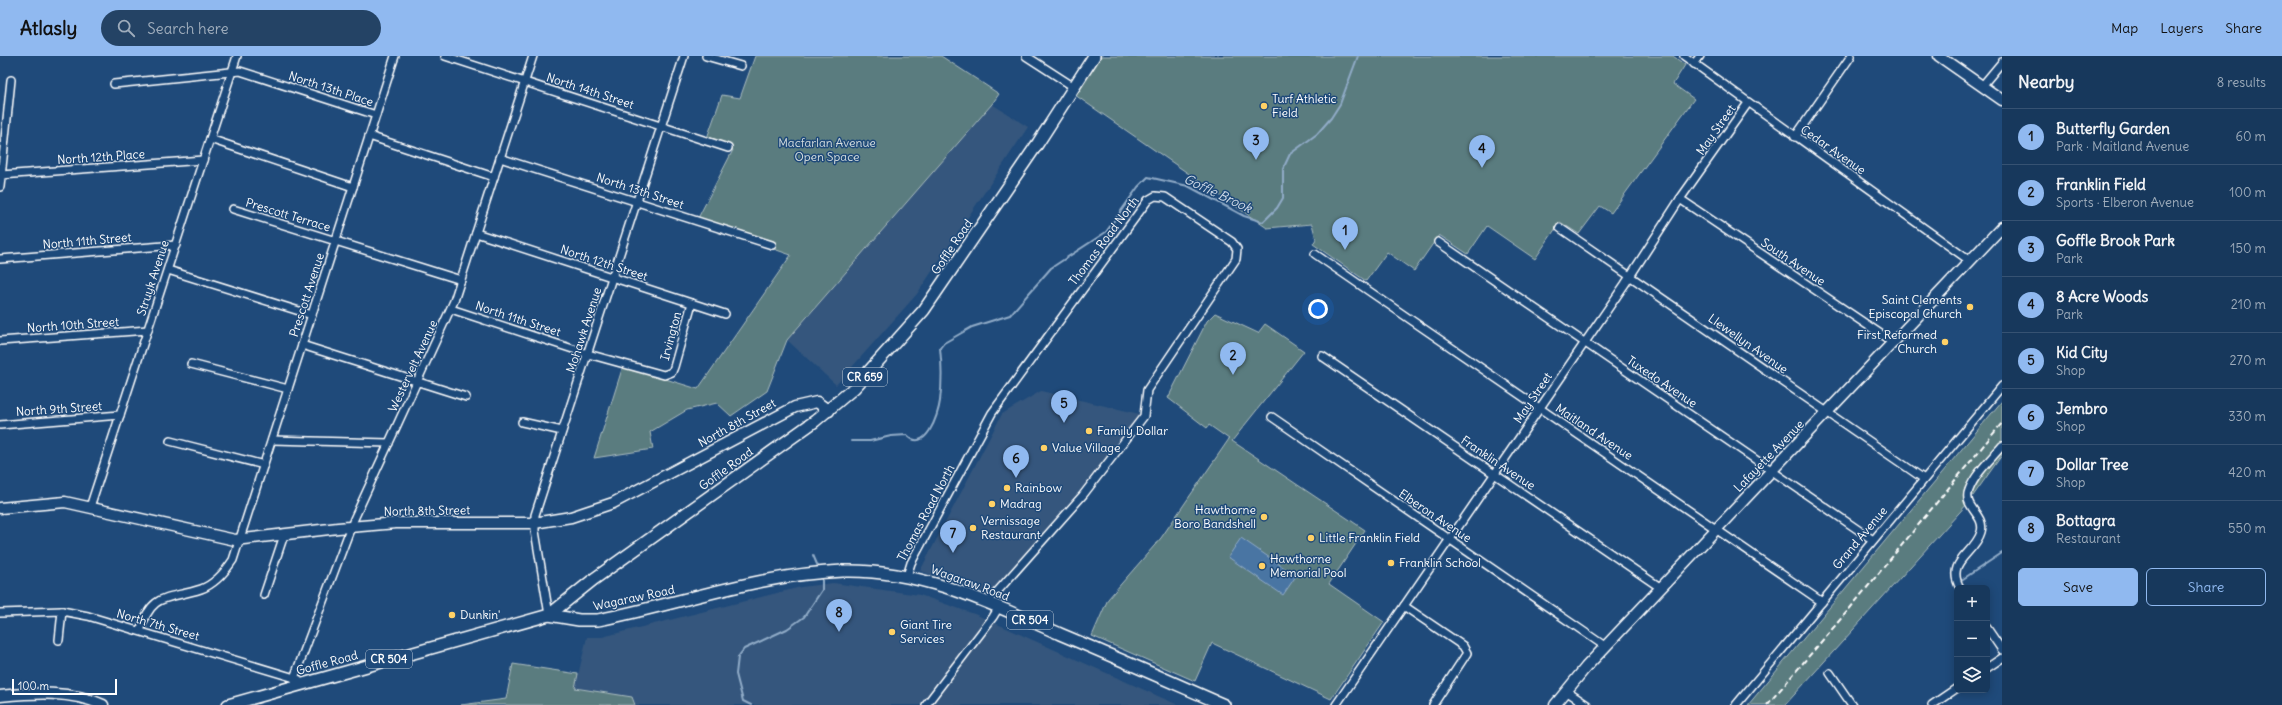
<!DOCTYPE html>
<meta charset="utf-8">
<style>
:root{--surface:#17385c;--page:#244365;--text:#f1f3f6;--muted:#9eacbb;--line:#365272;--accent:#90b9f0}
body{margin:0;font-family:Delius,sans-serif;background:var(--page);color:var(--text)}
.controls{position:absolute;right:12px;bottom:12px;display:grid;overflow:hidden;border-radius:6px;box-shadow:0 2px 10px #0003}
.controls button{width:36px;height:36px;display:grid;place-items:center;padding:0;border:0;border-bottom:1px solid var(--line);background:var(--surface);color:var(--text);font:20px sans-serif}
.scale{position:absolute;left:12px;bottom:10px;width:105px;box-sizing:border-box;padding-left:4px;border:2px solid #fff;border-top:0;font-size:11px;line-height:14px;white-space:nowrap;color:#fff;-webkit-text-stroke:3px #1f4a7a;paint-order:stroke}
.you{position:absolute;left:1318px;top:253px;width:14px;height:14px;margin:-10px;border:3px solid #fff;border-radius:50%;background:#1a73e8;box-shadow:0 0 0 6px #1a73e833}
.badge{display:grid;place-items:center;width:26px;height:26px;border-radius:50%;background:var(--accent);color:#111;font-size:13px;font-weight:700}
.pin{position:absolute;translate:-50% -33px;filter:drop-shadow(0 1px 2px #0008)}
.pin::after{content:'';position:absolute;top:21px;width:14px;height:12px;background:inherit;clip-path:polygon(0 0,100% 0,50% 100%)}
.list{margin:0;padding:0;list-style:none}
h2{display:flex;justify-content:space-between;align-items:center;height:52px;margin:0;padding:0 16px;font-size:17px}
h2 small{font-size:13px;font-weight:400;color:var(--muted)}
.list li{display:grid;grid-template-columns:26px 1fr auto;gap:12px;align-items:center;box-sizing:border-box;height:56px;padding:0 16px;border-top:1px solid var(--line)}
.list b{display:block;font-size:15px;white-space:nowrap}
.list p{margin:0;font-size:13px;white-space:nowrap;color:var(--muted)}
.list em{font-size:13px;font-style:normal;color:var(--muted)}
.actions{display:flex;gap:8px;padding:12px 16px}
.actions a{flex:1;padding:9px 0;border:1px solid var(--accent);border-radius:6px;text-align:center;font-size:14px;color:var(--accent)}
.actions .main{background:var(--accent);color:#111}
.icon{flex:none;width:22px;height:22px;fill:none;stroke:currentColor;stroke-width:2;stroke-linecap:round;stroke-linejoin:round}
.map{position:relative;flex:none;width:2002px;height:649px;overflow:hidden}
header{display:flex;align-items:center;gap:24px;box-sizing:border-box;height:56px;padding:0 20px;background:var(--accent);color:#111}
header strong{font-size:19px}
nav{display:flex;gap:22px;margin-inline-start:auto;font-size:14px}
.search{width:280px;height:36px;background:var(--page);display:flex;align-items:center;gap:10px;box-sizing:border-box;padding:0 14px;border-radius:22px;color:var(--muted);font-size:15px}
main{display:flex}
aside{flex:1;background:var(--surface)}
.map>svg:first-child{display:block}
.built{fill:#34567d}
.green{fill:#5a7b7f;stroke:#acbdbf}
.water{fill:#4874a3;stroke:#91acc8}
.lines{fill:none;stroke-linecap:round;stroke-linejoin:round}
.stream{stroke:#91acc8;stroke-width:2}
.street-casing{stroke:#fff;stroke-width:10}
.secondary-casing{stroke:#fff;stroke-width:13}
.primary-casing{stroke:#fff;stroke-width:14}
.street{stroke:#1f4a7a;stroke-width:7}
.secondary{stroke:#1f4a7a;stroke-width:10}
.primary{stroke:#1f4a7a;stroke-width:11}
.rail{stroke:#fff;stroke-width:2;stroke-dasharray:6 3;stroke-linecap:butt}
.poi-dot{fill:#ffd166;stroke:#1f4a7a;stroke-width:1.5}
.labels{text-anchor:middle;stroke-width:3;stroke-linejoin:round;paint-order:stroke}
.shield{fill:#1f4a7a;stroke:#bcc9d7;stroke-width:1}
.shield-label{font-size:11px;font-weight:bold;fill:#fff}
.street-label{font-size:12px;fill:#fff;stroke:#1f4a7a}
.poi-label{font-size:12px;fill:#fff;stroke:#1f4a7a;text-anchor:start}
.park-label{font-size:12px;fill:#d6dedf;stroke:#1f4a7a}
.water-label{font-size:13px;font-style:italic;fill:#d1dce8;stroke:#1f4a7a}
</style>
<header>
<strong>Atlasly</strong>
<div class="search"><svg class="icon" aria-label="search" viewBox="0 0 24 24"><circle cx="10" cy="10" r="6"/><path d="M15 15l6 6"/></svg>Search here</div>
<nav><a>Map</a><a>Layers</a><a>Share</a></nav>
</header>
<main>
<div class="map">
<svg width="2002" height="649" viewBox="0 0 2002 649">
<rect width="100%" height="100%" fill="#1f4a7a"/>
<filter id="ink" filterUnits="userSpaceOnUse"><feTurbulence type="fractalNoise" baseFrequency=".025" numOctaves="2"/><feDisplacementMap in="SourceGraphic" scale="8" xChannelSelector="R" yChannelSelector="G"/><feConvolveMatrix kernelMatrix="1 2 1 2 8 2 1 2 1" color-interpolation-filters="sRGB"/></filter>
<g filter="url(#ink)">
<!-- built -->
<g class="built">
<path d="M 992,48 L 1028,71 L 917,238 L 836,329 L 787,284 Z"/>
<path d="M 1041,335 L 1140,358 L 1103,408 L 990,538 L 920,515 L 1002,358 Z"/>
<path d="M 833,527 L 920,539 L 977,559 L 1178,649 L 635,649 L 632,641 L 575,632 L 587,581 L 602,581 L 801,531 Z"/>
</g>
<!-- green -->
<g class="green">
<path d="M 755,0 L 941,0 L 999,38 L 992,48 L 787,284 L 767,335 L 731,360 L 717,347 L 687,354 L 650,376 L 653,393 L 594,402 L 623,310 L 698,333 L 791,199 L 696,166 L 733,94 L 706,85 L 722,39 L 740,42 Z"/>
<path d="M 1101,0 L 1673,0 L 1685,9 L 1673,28 L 1694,43 L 1611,157 L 1600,150 L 1579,178 L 1560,166 L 1535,203 L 1487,170 L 1468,198 L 1439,179 L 1414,215 L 1387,196 L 1366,225 L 1313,188 L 1316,183 L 1312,168 L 1267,172 L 1075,39 Z"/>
<path d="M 1215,257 L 1258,277 L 1265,268 L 1304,295 L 1232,385 L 1365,474 L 1329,528 L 1384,566 L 1331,643 L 1212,587 L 1195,625 L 1092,580 L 1108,543 L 1161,482 L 1229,383 L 1209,369 L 1207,372 L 1168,342 L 1207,265 Z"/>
<path d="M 2002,345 L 2002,399 L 1968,447 L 1785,649 L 1748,649 Z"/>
<path d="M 513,608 L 578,618 L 575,632 L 632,641 L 635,649 L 461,649 L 506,643 Z"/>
</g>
<!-- water -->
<path class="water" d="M 1241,482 L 1296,520 L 1283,539 L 1228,501 Z"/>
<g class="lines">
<!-- stream -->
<g class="stream">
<path d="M 851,385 L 870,385 L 891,380 L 907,379 C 925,398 938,360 940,345 C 942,328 942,309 940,292 L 944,287 L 972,271 L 1010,259 L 1051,212 L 1106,176 L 1138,131 L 1148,121 L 1188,130 L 1244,160 L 1263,166 L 1277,152 L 1283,142 L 1283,113 L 1290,98 L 1317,78 L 1331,62 L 1340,48 L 1358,0"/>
<path d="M 813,499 L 819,513"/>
<path d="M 1960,525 L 2002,497"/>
<path d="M 751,649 L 743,645 L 736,618 L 738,601 L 744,593 L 787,573 L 804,561 L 822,534 L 822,521"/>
</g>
<defs>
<g id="street">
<path d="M 445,0 L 728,92"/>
<path d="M 706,0 L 741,10"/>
<path d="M 1026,0 L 1074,31"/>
<path d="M 1684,0 L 1970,205"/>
<path d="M 1694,8 L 1700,0"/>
<path d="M 114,28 L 240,15 L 376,59"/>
<path d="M 1982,30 L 2002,6"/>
<path d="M 369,80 L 494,121"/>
<path d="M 1795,81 L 1851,0"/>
<path d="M 210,83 L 353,131"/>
<path d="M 500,102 L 772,189"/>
<path d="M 1,119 L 203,104"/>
<path d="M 0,131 L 11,24"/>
<path d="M 1680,143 L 1894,287"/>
<path d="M 233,153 L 461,224"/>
<path d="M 1560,172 L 1924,423"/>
<path d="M 476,177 L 725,258"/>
<path d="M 1438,186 L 1873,484"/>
<path d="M 1315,198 L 1822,546"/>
<path d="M 0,203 L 176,189"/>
<path d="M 168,214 L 312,259"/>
<path d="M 451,253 L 588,298 L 664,319 L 672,316 L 674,311 L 692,247"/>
<path d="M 0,285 L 148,274"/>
<path d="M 302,289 L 466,341"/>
<path d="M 1322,300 L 1661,532"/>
<path d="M 191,308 L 288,333"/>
<path d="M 1272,361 L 1606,591"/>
<path d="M 522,366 L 562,375"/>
<path d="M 0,369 L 120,359"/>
<path d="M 272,384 L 389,387"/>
<path d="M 170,385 L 264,409"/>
<path d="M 90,451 L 237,0"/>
<path d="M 907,520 L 911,507 L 992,357 L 1148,144 L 1155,140 L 1165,141 L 1232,186 L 1237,193 L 1236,203 L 1147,334 L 1144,360 L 1083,439 L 988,546"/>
<path d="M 1960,532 C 1945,505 1975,498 1981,476 C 1986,459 1962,451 1969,434 C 1975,418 1991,403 2002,390"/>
<path d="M 264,539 L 284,479"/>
<path d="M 1404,550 L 1463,590 L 1467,597 L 1433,649"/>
<path d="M 0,557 L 62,555 L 88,560 L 298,623"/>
<path d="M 549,559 L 535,475 L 535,459 L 684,0"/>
<path d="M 1987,572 L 2002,594"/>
<path d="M 140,575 C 152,535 168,544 201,533 C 215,528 225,516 233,504 L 395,0"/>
<path d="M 59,584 L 62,555"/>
<path d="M 1987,612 L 2002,602"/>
<path d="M 1830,617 L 1852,649"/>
<path d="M 294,622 L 354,463 L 454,245 L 533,0"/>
<path d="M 1566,635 L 1587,649"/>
<path d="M 926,649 L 993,561 L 999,551"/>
<path d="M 1336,649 L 1625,228 L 1680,143 L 1748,47"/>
<path d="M 1736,649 L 2002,330"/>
<path d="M 1932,649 L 1957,632"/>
</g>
<g id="secondary">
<path d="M 1939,0 L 2002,44"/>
<path d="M 0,452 L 65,446 L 235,484 L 338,472 L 396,467 L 534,467 L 571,461 L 613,447 L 795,351 L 817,346 L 829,355"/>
<path d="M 0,640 C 34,637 71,634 103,649"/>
<path d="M 1555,649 L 1586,611 L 2002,171"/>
</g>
<g id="primary">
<path d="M 549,559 L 579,564 L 598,564 C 679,548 760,518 843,515 C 922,513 990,547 1060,578 C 1115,601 1169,625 1224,649"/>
<path d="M 228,649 L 549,559 L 594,523 L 815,365 L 854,332 L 924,254 L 1038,87 L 1094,0"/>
</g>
</defs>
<!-- street casing -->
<use href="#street" class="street-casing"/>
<!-- secondary casing -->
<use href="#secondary" class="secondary-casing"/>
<!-- primary casing -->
<use href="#primary" class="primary-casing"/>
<!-- street -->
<use href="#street" class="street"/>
<!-- secondary -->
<use href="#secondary" class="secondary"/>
<!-- primary -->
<use href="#primary" class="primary"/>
<!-- rail -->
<path class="rail" d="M 1767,649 L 1851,551 L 2002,367"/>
</g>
</g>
<!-- markers -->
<g class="poi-dot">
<circle cx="1264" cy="50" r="4"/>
<circle cx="1970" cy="251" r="4"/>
<circle cx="1945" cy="286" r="4"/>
<circle cx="1089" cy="375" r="4"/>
<circle cx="1044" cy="392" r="4"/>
<circle cx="1007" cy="432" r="4"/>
<circle cx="992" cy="448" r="4"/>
<circle cx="1264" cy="461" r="4"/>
<circle cx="973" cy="472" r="4"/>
<circle cx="1311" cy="482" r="4"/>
<circle cx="1391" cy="507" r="4"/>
<circle cx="1262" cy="510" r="4"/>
<circle cx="452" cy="559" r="4"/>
<circle cx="892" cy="576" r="4"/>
</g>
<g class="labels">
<!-- shield labels -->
<g class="shield">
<rect x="843" y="312" width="44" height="18" rx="3"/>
<rect x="1007" y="555" width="46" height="18" rx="3"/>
<rect x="366" y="594" width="46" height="18" rx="3"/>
</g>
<g class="shield-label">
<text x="865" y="325">CR 659</text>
<text x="1030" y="568">CR 504</text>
<text x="389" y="607">CR 504</text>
</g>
<!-- street labels -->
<g class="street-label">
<text transform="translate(331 33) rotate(18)" y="4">North 13th Place</text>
<text transform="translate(590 35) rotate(18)" y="4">North 14th Street</text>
<text transform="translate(1716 74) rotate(-55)" y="4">May Street</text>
<text transform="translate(1833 94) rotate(35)" y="4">Cedar Avenue</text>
<text transform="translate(101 101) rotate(-4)" y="4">North 12th Place</text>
<text transform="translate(640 135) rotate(18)" y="4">North 13th Street</text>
<text transform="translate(288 159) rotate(17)" y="4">Prescott Terrace</text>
<text transform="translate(87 185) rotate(-5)" y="4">North 11th Street</text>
<text transform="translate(1104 185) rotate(-53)" y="4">Thomas Road North</text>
<text transform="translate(952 191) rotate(-56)" y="4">Goffle Road</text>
<text transform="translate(1793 206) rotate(34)" y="4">South Avenue</text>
<text transform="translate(604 207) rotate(18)" y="4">North 12th Street</text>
<text transform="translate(153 222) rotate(-72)" y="4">Struyk Avenue</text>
<text transform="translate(307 239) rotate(-72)" y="4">Prescott Avenue</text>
<text transform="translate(518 263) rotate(18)" y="4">North 11th Street</text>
<text transform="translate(73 269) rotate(-4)" y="4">North 10th Street</text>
<text transform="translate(584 274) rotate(-72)" y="4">Mohawk Avenue</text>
<text transform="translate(671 280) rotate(-75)" y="4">Irvington</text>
<text transform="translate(1748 288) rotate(35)" y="4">Llewellyn Avenue</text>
<text transform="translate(413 310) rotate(-65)" y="4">Westervelt Avenue</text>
<text transform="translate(1662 326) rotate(34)" y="4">Tuxedo Avenue</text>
<text transform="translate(1533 342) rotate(-56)" y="4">May Street</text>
<text transform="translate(59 353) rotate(-4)" y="4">North 9th Street</text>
<text transform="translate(737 367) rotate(-29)" y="4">North 8th Street</text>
<text transform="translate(1594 376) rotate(34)" y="4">Maitland Avenue</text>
<text transform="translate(1769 400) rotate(-46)" y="4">Lafayette Avenue</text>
<text transform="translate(1498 407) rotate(34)" y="4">Franklin Avenue</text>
<text transform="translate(726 413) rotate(-36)" y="4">Goffle Road</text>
<text transform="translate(427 455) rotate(-1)" y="4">North 8th Street</text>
<text transform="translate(926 457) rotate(-62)" y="4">Thomas Road North</text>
<text transform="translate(1435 460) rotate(34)" y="4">Elberon Avenue</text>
<text transform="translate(1860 482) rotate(-50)" y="4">Grand Avenue</text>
<text transform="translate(970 527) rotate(20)" y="4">Wagaraw Road</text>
<text transform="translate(634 542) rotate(-12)" y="4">Wagaraw Road</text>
<text transform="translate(158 569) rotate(16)" y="4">North 7th Street</text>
<text transform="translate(327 607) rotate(-15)" y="4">Goffle Road</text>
</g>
<!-- poi labels -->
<g class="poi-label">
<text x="1272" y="47">Turf Athletic<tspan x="1272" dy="14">Field</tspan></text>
<text x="1962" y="248" text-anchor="end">Saint Clements<tspan x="1962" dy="14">Episcopal Church</tspan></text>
<text x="1937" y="283" text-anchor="end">First Reformed<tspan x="1937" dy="14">Church</tspan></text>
<text x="1097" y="379">Family Dollar</text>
<text x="1052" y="396">Value Village</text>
<text x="1015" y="436">Rainbow</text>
<text x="1000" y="452">Madrag</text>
<text x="1256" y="458" text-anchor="end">Hawthorne<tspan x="1256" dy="14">Boro Bandshell</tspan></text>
<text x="981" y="469">Vernissage<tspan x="981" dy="14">Restaurant</tspan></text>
<text x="1319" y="486">Little Franklin Field</text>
<text x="1270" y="507">Hawthorne<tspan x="1270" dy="14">Memorial Pool</tspan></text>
<text x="1399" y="511">Franklin School</text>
<text x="460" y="563">Dunkin'</text>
<text x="900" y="573">Giant Tire<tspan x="900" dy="14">Services</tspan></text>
</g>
<!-- park labels -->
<g class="park-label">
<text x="827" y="91">Macfarlan Avenue<tspan x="827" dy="14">Open Space</tspan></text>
</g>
<!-- water labels -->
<g class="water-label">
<text transform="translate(1218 137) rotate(25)" y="5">Goffle Brook</text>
</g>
</g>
</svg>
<div class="controls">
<button>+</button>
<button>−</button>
<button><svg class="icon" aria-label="layers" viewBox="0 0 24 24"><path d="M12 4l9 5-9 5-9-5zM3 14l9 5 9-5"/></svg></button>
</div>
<div class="scale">100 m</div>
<div class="you"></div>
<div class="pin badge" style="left:1345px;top:194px">1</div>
<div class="pin badge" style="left:1233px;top:319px">2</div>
<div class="pin badge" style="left:1256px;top:104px">3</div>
<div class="pin badge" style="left:1482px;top:112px">4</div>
<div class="pin badge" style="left:1064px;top:367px">5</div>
<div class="pin badge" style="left:1016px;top:422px">6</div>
<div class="pin badge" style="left:953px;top:497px">7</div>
<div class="pin badge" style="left:839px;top:576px">8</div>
</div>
<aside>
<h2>Nearby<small>8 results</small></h2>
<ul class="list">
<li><span class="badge">1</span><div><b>Butterfly Garden</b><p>Park · Maitland Avenue</p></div><em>60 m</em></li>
<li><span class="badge">2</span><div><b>Franklin Field</b><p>Sports · Elberon Avenue</p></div><em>100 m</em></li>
<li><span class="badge">3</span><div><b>Goffle Brook Park</b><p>Park</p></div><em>150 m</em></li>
<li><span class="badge">4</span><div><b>8 Acre Woods</b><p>Park</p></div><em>210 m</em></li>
<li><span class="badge">5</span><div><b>Kid City</b><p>Shop</p></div><em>270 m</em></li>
<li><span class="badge">6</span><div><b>Jembro</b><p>Shop</p></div><em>330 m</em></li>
<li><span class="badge">7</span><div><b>Dollar Tree</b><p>Shop</p></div><em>420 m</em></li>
<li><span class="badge">8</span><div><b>Bottagra</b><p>Restaurant</p></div><em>550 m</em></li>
</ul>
<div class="actions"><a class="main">Save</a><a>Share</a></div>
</aside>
</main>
